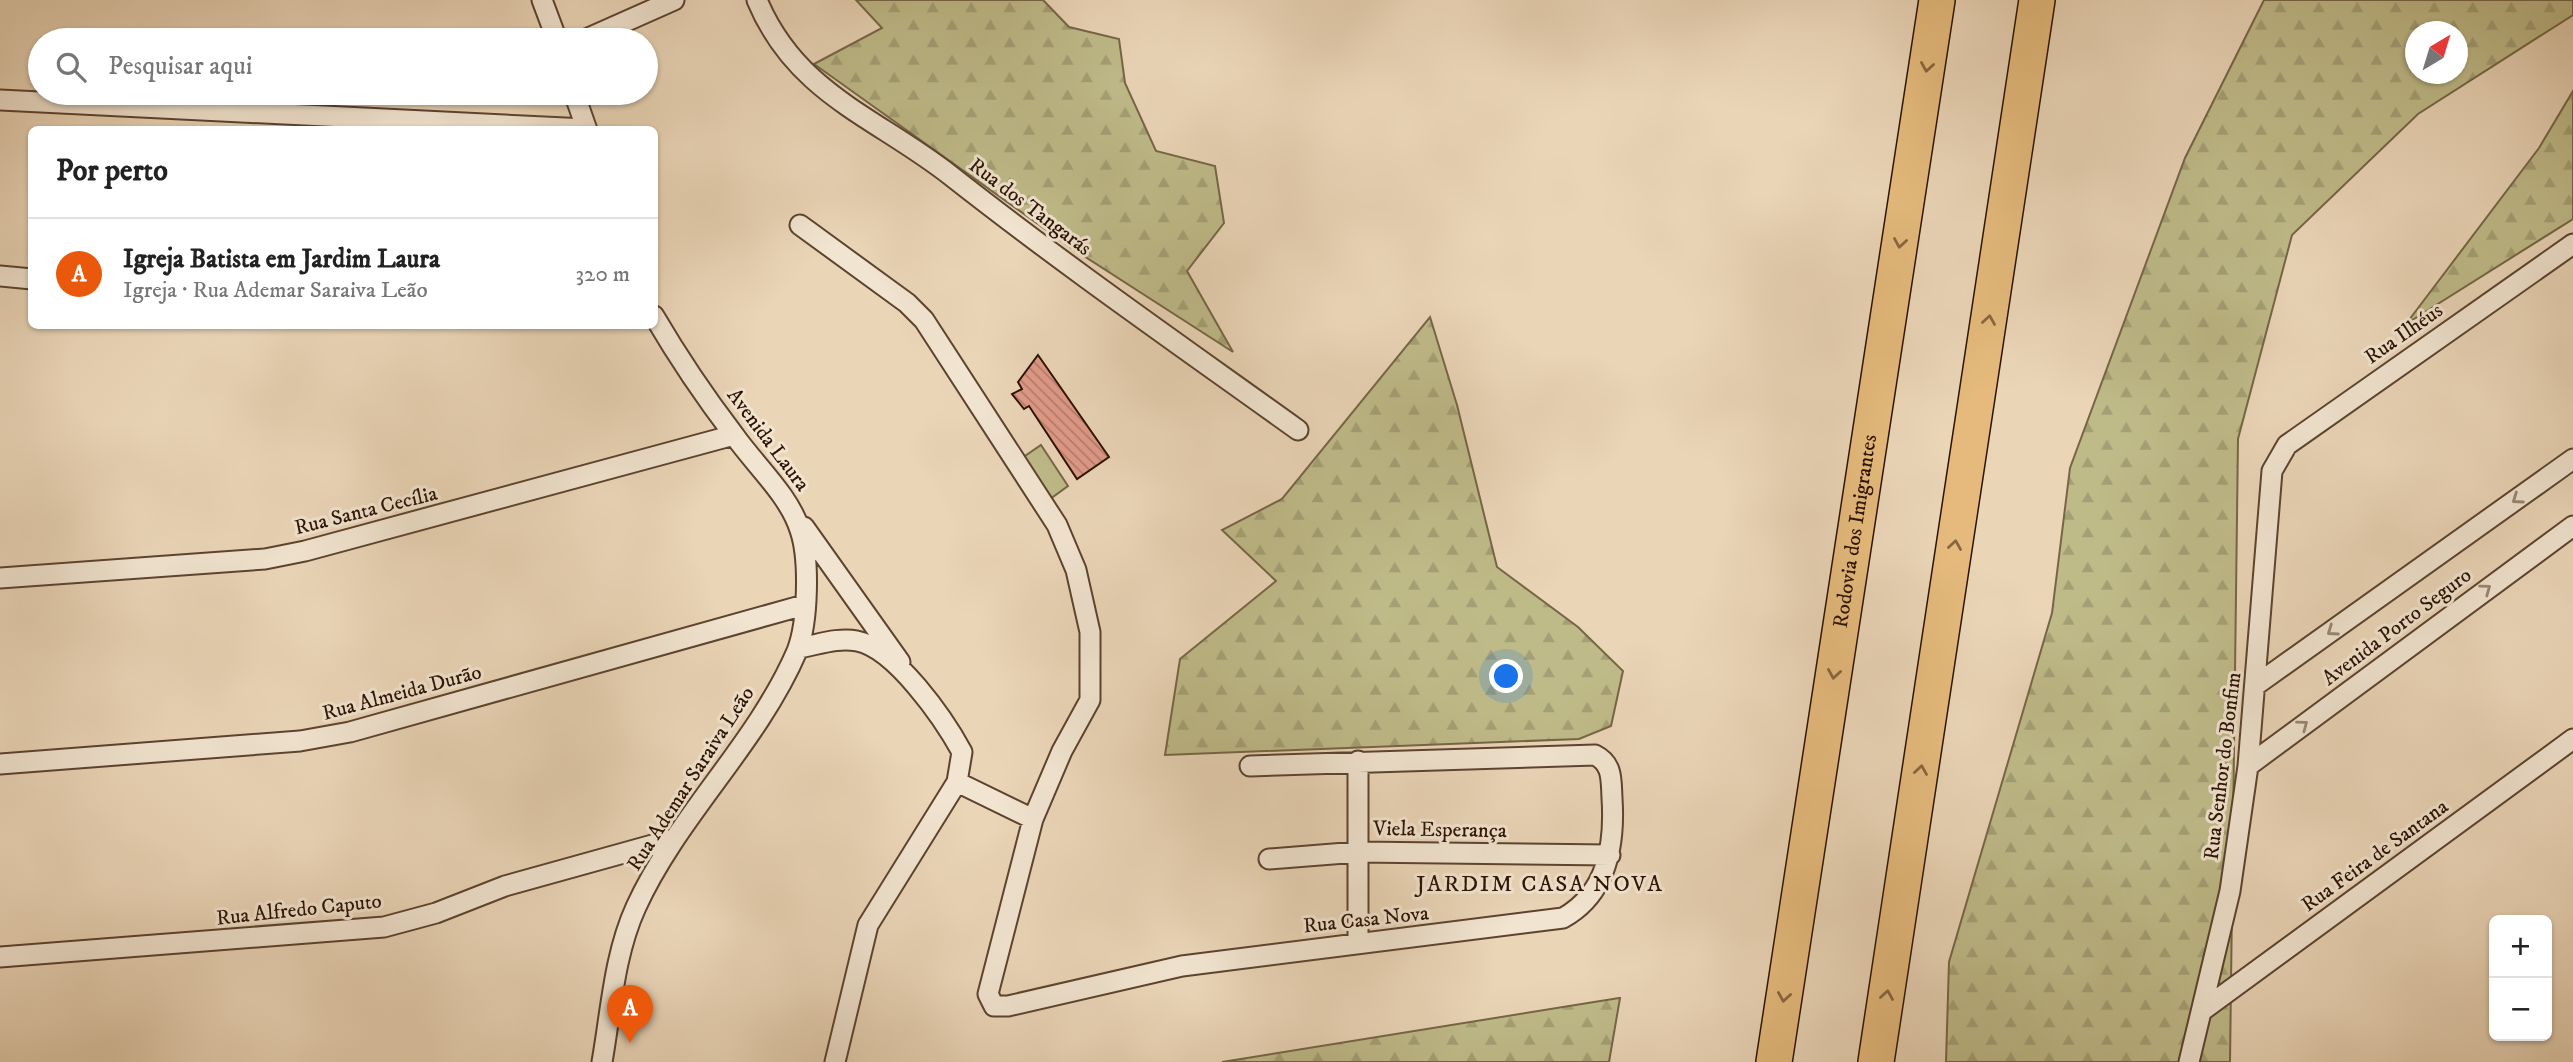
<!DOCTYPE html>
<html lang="pt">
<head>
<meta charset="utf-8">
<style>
	body { margin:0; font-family:"IM FELL DW Pica",serif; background:#f6f6f6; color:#222 }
	.controls { position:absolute; right:21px; bottom:21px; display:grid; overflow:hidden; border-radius:10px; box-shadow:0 2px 5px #0004 }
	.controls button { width:63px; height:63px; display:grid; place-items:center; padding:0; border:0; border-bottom:2px solid #e0e0e0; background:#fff; color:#222; font:35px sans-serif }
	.compass { position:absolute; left:2405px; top:21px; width:63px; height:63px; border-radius:50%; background:#fff; box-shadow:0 2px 5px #0004; rotate:38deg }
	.you { position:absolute; left:1507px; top:677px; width:24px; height:24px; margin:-18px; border:5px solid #fff; border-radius:50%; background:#1a73e8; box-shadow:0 0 0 10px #1a73e833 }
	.badge { display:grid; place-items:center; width:46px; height:46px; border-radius:50%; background:#ea580c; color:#fff; font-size:23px; font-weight:700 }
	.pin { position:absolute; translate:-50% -58px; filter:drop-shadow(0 2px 4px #0008) }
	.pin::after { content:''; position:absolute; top:37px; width:24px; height:21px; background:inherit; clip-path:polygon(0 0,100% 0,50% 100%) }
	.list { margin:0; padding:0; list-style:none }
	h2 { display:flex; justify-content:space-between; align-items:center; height:91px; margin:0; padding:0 28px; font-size:30px }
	h2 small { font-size:23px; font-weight:400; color:#767676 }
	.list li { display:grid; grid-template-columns:46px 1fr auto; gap:21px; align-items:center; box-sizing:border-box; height:112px; padding:0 28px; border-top:2px solid #e0e0e0 }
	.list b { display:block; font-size:26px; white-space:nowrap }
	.list p { margin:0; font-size:23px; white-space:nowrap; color:#767676 }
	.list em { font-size:23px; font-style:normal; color:#767676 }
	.icon { flex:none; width:38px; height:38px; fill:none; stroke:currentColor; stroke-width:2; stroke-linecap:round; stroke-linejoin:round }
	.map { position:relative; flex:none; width:2573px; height:1062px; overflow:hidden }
	.search { position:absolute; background:#fff; box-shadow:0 2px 5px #0004; left:28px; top:28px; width:630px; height:77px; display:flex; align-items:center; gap:18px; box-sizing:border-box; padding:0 24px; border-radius:38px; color:#767676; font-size:26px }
	.panel { position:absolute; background:#fff; box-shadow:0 2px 5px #0004; left:28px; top:126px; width:630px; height:203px; border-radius:10px }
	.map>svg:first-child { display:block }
	.forest { fill:url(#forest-firs); stroke:#766646; stroke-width:2; fill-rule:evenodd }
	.pitch { fill:#bfbb89; stroke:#766646; stroke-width:2 }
	.building { fill:url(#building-back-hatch); stroke:#2c1202; stroke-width:2 }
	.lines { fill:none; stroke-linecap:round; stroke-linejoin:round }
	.minor-casing { stroke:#5c432f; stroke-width:23 }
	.motorway-casing { stroke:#2c1202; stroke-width:38 }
	.minor { stroke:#f1e4d0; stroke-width:19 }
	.motorway { stroke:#e5ba7c; stroke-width:35 }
	.oneway { stroke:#88663f }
	.oneway2 { stroke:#988673 }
	.labels { text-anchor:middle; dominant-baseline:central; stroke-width:6; stroke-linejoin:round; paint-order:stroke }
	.street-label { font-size:21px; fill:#2c1202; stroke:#f1e4d0 }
	.neighbourhood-label { font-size:23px; letter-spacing:2px; fill:#2c1202; stroke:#f1e4d0 }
</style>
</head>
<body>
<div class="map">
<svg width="2573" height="1062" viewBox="0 0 2573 1062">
	<defs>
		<pattern id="forest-firs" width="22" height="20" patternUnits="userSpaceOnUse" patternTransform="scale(1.75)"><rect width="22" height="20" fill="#bfbb89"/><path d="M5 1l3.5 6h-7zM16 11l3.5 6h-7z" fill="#a4a075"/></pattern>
		<pattern id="building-back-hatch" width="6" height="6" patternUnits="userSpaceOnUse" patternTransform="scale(1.75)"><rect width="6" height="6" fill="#e09a88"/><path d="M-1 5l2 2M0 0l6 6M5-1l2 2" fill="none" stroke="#b67c6d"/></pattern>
	</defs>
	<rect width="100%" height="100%" fill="#ead5b7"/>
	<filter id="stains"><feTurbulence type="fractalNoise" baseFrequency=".00286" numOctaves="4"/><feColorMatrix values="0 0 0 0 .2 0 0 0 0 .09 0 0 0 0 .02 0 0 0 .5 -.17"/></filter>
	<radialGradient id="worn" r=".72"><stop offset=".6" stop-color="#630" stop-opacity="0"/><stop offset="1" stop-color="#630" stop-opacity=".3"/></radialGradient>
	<path class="forest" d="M856,0H1043L1069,27L1119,39L1125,83L1156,151L1215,166L1224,223L1187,271L1233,352L1073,249L814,64L882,28Z
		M2264,0H2573V15L2418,114L2292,235L2238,439L2230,1062H1946L1949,962L2052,613L2070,468L2185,158ZM2416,32H2458V74H2416Z
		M2573,91V219L2406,324L2539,148Z
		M1430,317L1457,405L1497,567L1578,627L1623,671L1611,726L1579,739L1165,755L1180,659L1276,581L1222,530L1282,499Z
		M1620,998L1609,1062H1222L1619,998Z"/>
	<path class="pitch" d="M1041,445L1068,486L1050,499L1022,458Z"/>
	<path class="building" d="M1038,355L1109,457L1077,479L1029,406L1024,409L1012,394L1022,389L1018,382Z"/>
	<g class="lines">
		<defs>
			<path id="minor" d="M542,0L557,40
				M757,0C796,94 876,117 950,175C1063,264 1181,346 1298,430
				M584,40L674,0
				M574,93L587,130
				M0,100L586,129
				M800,225L907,303L924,320L1057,525L1076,570L1090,632V700L1062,751L1033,819L988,994L994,1006H1008L1182,966L1563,918C1608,893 1615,844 1612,798C1611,780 1613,764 1595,755L1250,766
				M0,276L32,279
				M804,527L900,662
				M0,578L265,559L305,551L734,435
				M798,648C817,645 838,637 857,641C895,648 944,719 962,752L957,782L868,925L835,1062
				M2256,685L2573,459
				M0,764L300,741L350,732L804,605
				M2248,766L2573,526
				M957,782L1033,819
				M1269,859L1358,852L1610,855
				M1358,943V761
				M0,957L384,927L436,913L505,886L674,839
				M2203,1010L2573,739
				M602,1062C611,1011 614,955 636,907C678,815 757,744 797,651C808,623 810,559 800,530C789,495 755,465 734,435C705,397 678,357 654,316
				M2189,1062L2230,891L2248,766L2272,471L2287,445L2573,244"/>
			<g id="motorway">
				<path id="s1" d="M1774,1062L1937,0"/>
				<path d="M1876,1062L2037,0"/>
			</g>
		</defs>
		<use href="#minor" class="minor-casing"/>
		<use href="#motorway" class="motorway-casing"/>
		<use href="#minor" class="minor"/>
		<use href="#motorway" class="motorway"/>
	</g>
	<defs><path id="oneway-chevron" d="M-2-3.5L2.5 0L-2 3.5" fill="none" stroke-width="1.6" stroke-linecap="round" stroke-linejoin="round" transform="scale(1.75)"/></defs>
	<g class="oneway">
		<use href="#oneway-chevron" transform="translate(1927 67) rotate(99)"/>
		<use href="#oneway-chevron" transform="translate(1900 243) rotate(99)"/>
		<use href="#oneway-chevron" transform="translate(1989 320) rotate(-81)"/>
		<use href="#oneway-chevron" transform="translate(1955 545) rotate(-81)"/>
		<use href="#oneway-chevron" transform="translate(1834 674) rotate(99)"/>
		<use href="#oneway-chevron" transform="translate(1921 770) rotate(-81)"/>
		<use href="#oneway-chevron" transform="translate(1887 995) rotate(-81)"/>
		<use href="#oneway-chevron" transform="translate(1784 997) rotate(99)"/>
	</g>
	<g class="oneway2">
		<use href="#oneway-chevron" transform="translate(2517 499) rotate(145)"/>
		<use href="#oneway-chevron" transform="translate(2486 589) rotate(-36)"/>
		<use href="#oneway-chevron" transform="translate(2332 631) rotate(145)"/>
		<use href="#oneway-chevron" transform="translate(2303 725) rotate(-37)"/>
	</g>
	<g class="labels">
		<g class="street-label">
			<text transform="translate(1030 207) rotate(37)">Rua dos Tangarás</text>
			<text transform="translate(2404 334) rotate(-35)">Rua Ilhéus</text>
			<text transform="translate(768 440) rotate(53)">Avenida Laura</text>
			<text transform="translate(366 511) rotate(-14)">Rua Santa Cecília</text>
			<text stroke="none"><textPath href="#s1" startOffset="537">Rodovia dos Imigrantes</textPath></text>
			<text transform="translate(2397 627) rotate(-37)">Avenida Porto Seguro</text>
			<text transform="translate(402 693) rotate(-15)">Rua Almeida Durão</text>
			<text transform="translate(2223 766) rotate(-83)">Rua Senhor do Bonfim</text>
			<text transform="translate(691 779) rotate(-57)">Rua Ademar Saraiva Leão</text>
			<text transform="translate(1440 830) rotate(1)">Viela Esperança</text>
			<text transform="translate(2375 856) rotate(-36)">Rua Feira de Santana</text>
			<text transform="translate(299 910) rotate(-6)">Rua Alfredo Caputo</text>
			<text transform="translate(1366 920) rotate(-6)">Rua Casa Nova</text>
		</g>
		<g class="neighbourhood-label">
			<text x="1540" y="884">JARDIM CASA NOVA</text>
		</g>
	</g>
	<rect width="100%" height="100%" filter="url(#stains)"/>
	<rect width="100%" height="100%" fill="url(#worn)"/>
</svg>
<div class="controls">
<button>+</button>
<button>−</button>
</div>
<svg class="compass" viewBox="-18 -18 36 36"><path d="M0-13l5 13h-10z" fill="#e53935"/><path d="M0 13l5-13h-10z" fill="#767676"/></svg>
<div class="you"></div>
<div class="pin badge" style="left:630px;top:1043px">A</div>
<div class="search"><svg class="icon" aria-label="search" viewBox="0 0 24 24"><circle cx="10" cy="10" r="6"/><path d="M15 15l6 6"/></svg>Pesquisar aqui</div>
<section class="panel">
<h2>Por perto<small></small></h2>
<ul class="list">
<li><span class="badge">A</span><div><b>Igreja Batista em Jardim Laura</b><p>Igreja · Rua Ademar Saraiva Leão</p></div><em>320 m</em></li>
</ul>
</section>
</div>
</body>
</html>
